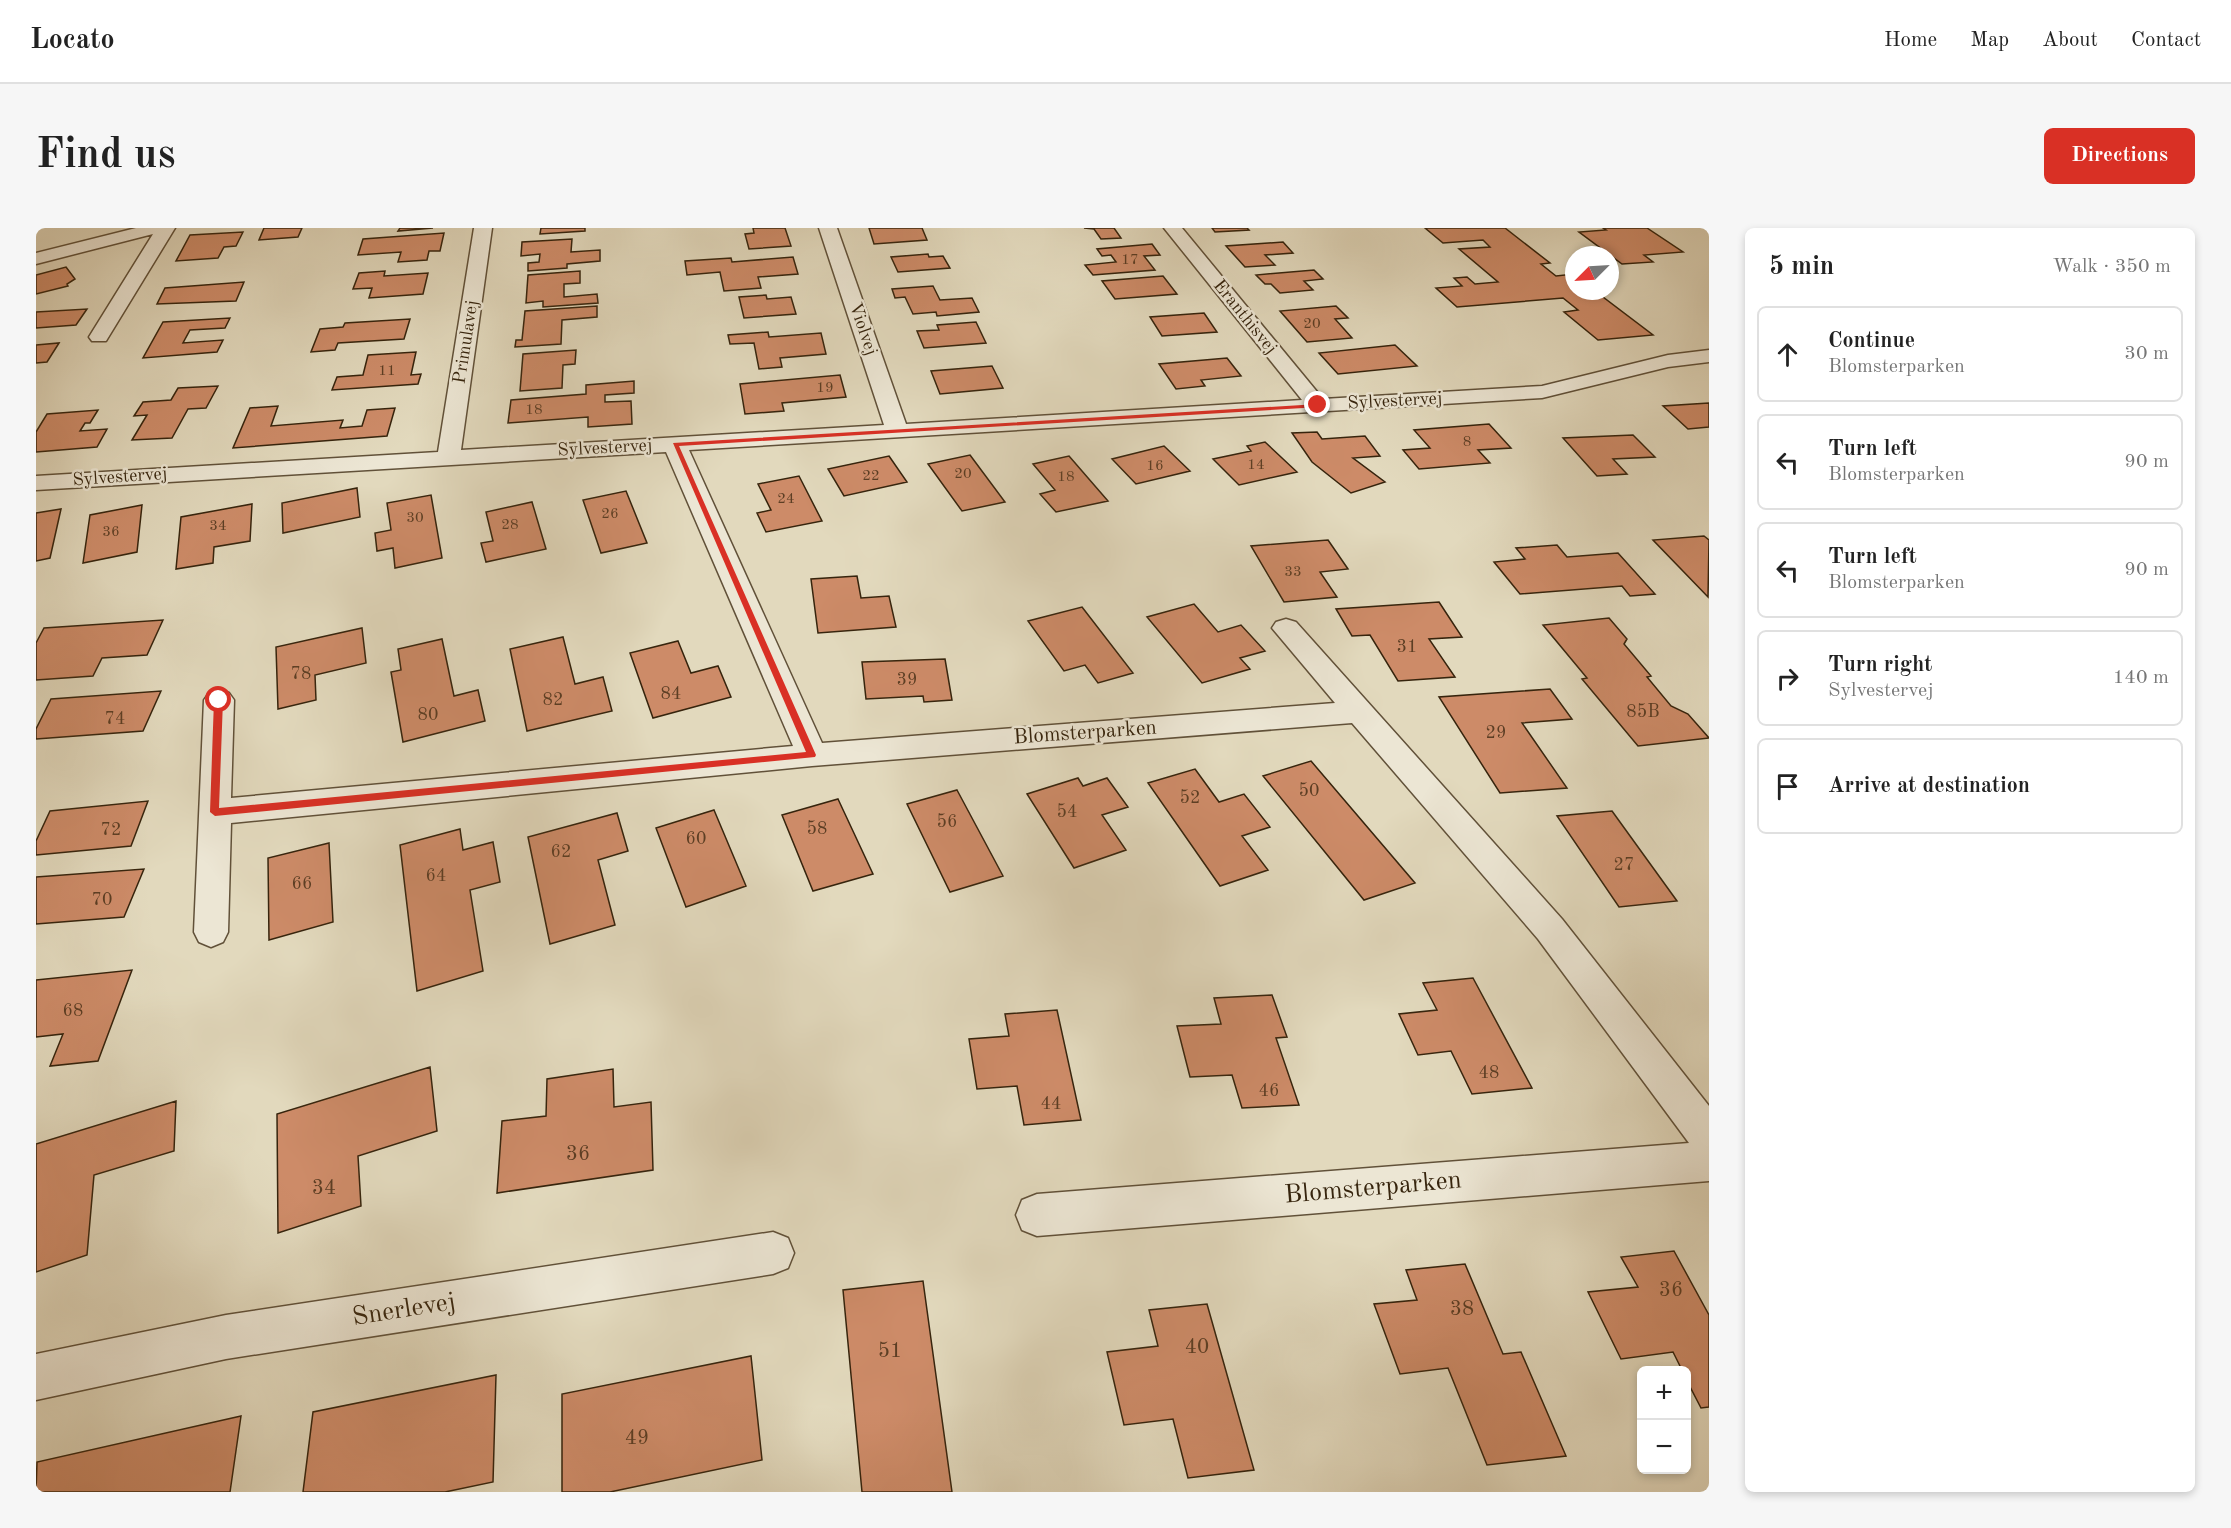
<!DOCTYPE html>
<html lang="en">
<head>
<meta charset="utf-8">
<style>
	body { margin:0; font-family:"Old Standard TT",serif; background:#f6f6f6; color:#222 }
	.controls { position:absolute; right:18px; bottom:18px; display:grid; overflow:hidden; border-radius:9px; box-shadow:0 3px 9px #0003 }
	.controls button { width:54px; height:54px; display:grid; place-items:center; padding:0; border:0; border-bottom:2px solid #e0e0e0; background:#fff; color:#222; font:30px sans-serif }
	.compass { position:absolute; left:1529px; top:18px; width:54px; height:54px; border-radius:50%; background:#fff; box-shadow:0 3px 9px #0003; rotate:246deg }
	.stop { position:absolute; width:18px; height:18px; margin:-14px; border:4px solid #d93025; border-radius:50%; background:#fff }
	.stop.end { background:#d93025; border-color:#fff; box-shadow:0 2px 6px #0008 }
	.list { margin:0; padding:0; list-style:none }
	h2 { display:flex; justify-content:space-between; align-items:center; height:78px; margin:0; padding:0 24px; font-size:26px }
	h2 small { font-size:20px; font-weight:400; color:#767676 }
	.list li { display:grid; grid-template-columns:39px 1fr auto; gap:18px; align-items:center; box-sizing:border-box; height:96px; margin:0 12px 12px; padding:0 12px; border:2px solid #e0e0e0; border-radius:9px }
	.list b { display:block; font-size:22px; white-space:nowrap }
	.list p { margin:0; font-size:20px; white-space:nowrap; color:#767676 }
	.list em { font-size:20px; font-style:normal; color:#767676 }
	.icon { flex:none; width:33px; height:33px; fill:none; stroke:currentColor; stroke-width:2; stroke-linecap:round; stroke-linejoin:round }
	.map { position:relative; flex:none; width:1673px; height:1264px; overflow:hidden; border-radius:9px }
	header { display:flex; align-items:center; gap:36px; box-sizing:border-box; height:84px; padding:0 30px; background:#fff; border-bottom:2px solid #e0e0e0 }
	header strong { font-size:28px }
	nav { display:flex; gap:33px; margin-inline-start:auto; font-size:21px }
	.intro { display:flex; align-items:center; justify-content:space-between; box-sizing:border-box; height:144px; padding:0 36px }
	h1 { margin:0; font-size:42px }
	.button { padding:15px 27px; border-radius:9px; background:#d93025; color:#fff; font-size:21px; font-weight:700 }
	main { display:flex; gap:36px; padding:0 36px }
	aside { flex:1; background:#fff; border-radius:9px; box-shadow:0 3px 9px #0003 }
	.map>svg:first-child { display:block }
	.building { fill:#cd8b68; stroke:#36240d; stroke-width:1.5 }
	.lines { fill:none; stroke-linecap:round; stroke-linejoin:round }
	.minor-casing { stroke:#615139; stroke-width:3 }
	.minor { fill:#ece6d4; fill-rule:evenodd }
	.route { fill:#d93025 }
	.labels { text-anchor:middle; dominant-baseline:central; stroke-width:5; stroke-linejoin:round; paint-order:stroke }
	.far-number-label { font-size:15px; fill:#5c3e24 }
	.far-street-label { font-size:18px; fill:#36240d; stroke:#ece6d4 }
	.number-label { font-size:18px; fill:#5c3e24 }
	.street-label { font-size:21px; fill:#36240d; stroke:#ece6d4 }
	.near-number-label { font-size:21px; fill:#5c3e24 }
	.near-street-label { font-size:26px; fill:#36240d; stroke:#ece6d4 }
</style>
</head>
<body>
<header>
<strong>Locato</strong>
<nav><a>Home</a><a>Map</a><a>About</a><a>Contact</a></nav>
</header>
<div class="intro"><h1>Find us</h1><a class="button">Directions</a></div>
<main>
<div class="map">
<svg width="1673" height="1264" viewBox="0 0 1673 1264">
	<rect width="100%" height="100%" fill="#e2d9bd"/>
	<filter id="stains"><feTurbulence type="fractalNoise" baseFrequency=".00333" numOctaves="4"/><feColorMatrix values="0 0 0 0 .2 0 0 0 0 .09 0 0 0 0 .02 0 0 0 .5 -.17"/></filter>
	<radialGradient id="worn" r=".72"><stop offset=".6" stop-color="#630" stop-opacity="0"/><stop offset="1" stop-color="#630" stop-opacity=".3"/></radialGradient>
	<path class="building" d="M228,0H266L262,9L223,12Z
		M364,0H397L362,3Z
		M505,0H549V3L504,6Z
		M717,0H749L755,18L713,21L709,6L718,5Z
		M833,0H886L891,12L838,16Z
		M1048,0H1078L1085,10L1065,11L1058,1Z
		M1176,0H1211L1213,2L1179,4Z
		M1389,0H1469L1514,35L1505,36L1520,48L1538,46V63H1559L1617,107L1562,112L1528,84L1542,82L1527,70L1421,79L1400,60L1426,58L1418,50L1431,49L1439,56L1462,54L1423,21L1454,19L1447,12L1407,15Z
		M1567,0H1611L1647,24L1608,27L1617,34L1586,36L1543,4L1570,2Z
		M207,4L200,18L188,19L182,30L140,33L154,7Z
		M408,5L404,23H393L391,32L362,34L365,24L322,27L327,11Z
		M536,11L535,24L564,22V33L531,36V40L492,43V35L503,34L504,26L485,28L486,14Z
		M1247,14L1257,25L1229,27L1239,37L1209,39L1190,18Z
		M1116,16L1124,27L1108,28L1119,42L1057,47L1049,37L1080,34L1075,27L1066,28L1061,21Z
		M892,26L893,29L907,28L914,40L862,44L855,29Z
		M757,29L762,46L722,49L725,60L688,63L684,44L651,47L649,33L695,30L696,34Z
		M30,39L39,51L31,56L32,58L0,66V47Z
		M1278,42L1287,51L1268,53L1277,62L1244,65L1235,56H1229L1220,47Z
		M349,43L348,48L392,45L387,66L333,70L336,60L317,61L323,45Z
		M544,43V55L528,56V69L561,66L562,75L507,79V73L490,75L492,47Z
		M1127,48L1141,66L1079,71L1066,53Z
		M208,54L200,73L121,76L129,60Z
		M897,58L904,72L936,70L943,84L901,88L900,84L877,86L869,69L859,70L856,61Z
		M730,67L731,71L755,69L760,86L708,90L703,69Z
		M561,78V89L526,92L525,116L479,119L480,112H486L489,83Z
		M1300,78L1312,90L1299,91L1316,110L1271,114L1244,83Z
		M51,81L40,97L0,100V84Z
		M1168,85L1181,104L1126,108L1114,89Z
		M194,90L189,100L154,102L147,115L187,112L181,124L107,130L127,94Z
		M374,91L368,111L302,115L299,122L275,124L284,101L307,99L309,95Z
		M940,94L950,115L888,120L881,103L903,102L901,97Z
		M732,104L733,109L785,105L790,126L744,130L746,139L723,141L718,115L694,116L692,107Z
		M23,115L11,134L0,135V117Z
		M1359,117L1381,138L1302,146L1283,125Z
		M540,122L539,136L527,137L526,160L484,163L487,126Z
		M380,124L375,147L385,146L382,156L296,162L301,149L327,147L332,127Z
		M1191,130L1205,148L1165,152L1169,158L1140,161L1123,136Z
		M956,138L967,160L904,166L895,143Z
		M804,147L810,169L746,175L748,183L709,186L704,156Z
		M598,153V165L569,167V174L595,173L596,196L552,199V189L472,195L475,172L550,166V157Z
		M182,158L170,180L152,181L136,210L96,212L111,187L98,188L107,174L135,172L142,160Z
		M1673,175V199L1652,201L1627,178Z
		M242,178L235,198L307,192L304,200L326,198L331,182L359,180L351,208L197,220L214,180Z
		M62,182L54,195H49L44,203L71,201L61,219L0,224V204L11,186Z
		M1453,196L1475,220L1442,222L1454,235L1383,241L1367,222L1394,220L1378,202Z
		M1281,204L1286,211L1329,208L1344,228L1317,230L1349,254L1315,265L1276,234L1256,205Z
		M1597,207L1619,229L1577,231L1591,246L1561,248L1527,210Z
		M1229,214L1261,244L1203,257L1177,231L1215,223L1211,218Z
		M1128,218L1154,243L1100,256L1076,231Z
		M934,227L969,274L926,283L892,236Z
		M853,228L871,254L808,268L792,241Z
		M1033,228L1072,273L1020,284L1004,266L1019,262L997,236Z
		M763,248L786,293L730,304L721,285L735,282L722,256Z
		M321,260L324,289L247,305L246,275Z
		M590,263L611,315L565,325L547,272Z
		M395,267L406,330L359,340L357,320L341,323L339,305L355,302L351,275Z
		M496,274L510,321L450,334L445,315L457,313L450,284Z
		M216,276L214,313L178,319L177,335L140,341L145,289Z
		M106,277L101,324L47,335L54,287Z
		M25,281L14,330L0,333V285Z
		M1668,308L1673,312L1672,369L1617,312Z
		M1292,312L1312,341L1284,344L1301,369L1248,374L1215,318Z
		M1521,317L1531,329L1582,325L1619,366L1594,368L1586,358L1484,366L1458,334L1489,331L1480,320Z
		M821,348L825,370L853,368L860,399L782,405L775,351Z
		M1403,374L1426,409L1393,411L1419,449L1362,453L1334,407L1316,408L1300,381Z
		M1158,376L1182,404L1205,397L1229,423L1204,430L1214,441L1166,455L1111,389Z
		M1046,379L1097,445L1062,455L1049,437L1028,443L992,393Z
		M1573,390L1591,411L1588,416L1615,448L1611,449L1635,478L1652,486L1673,510L1602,518L1546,451L1551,450L1507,397Z
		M127,392L111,427L66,430L57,448L0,452V415L8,400Z
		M326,400L330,435L279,447L280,472L242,481L240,419Z
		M527,409L539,456L567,449L576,483L491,503L474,421Z
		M406,411L418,468L442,462L449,493L367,514L355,444L365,442L362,421Z
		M642,413L655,445L682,438L695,469L617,490L594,425Z
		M909,431L916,472L888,474L887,468L830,471L826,434Z
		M1514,461L1536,491L1486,495L1531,560L1464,565L1403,469Z
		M125,463L107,503L0,511V501L15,471Z
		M1275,533L1379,655L1328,672L1227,548Z
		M1159,541L1183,574L1208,566L1234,599L1206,608L1232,642L1184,658L1112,555Z
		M1042,550L1047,558L1071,550L1092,579L1066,587L1090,622L1038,640L991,566Z
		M921,562L967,648L914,664L871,576Z
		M802,571L837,646L777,663L746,587Z
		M112,573L95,618L0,627V613L14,583Z
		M678,582L710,658L650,679L620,600Z
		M1576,583L1641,673L1583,679L1521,588Z
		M581,585L592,623L562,632L579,697L514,716L492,609Z
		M424,601L427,622L457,614L464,654L434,662L447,743L381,763L364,617Z
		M293,615L297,694L233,712L232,630Z
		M108,641L88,689L0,696V649Z
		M96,742L62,833L14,838L27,806L0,809V752Z
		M1437,750L1496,860L1436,866L1415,823L1382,827L1363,786L1401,782L1387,755Z
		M1236,767L1251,809L1240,810L1263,877L1206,880L1196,847L1154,849L1141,798L1185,796L1178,770Z
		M1021,782L1045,892L988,897L981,858L941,861L933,811L973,808L969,786Z
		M394,839L401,903L322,928L325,978L242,1005L241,886Z
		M577,841L578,879L615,874L617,942L461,965L466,893L510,888L511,851Z
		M140,873L138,923L58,947L51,1027L0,1044V916Z
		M1638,1023L1673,1087V1179L1665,1180L1650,1151V1142H1646L1637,1124L1585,1131L1552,1064L1602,1059L1585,1029Z
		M1429,1036L1467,1126L1485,1124L1530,1228L1451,1237L1412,1140L1364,1146L1338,1076L1381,1072L1370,1042Z
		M887,1053L916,1264H826L807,1062Z
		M1171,1076L1218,1242L1152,1250L1137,1191L1088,1197L1071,1124L1122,1118L1113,1082Z
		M715,1128L726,1232L574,1264H526V1166Z
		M460,1147L457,1254L409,1264H267L277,1184Z
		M205,1188L194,1264H0L1,1234Z"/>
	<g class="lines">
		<defs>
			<path id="minor" d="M100,0H139L70,113H56L53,109L117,6L0,36V25Z
				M438,0H456L425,222L848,197L783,0H801L870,196L1266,172L1128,0H1146L1287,171L1506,158L1632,127L1673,122V134L1632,139L1506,170L653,222L786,515L1299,475L1236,400L1240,394L1250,391L1260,394L1526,691L1673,878V953L1001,1008L986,1002L980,987L986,972L1001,966L1653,915L1502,711L1316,495L776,538L195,595L192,704L187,714L175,719L163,714L158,704L168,472L173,465L183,462L193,465L198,472L195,570L757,518L630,224L0,262V248L402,224Z
				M737,1004L752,1010L758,1025L752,1040L737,1046L190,1131L0,1172V1126L190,1087Z"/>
		</defs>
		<use href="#minor" class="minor-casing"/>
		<use href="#minor" class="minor"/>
	</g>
	<path class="route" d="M1282,176L1284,179L643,218L780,527L779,529L179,588L174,584L178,472L183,469L187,472L183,580L770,524L637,215Z"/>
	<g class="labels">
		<g class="far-number-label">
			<text x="1094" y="32">17</text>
			<text x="1276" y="96">20</text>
			<text x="351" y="143">11</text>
			<text x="789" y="160">19</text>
			<text x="498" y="182">18</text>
			<text x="1431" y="214">8</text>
			<text x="1220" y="237">14</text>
			<text x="1119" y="238">16</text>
			<text x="927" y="246">20</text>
			<text x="835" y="248">22</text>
			<text x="1030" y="249">18</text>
			<text x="750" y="271">24</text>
			<text x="574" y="286">26</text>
			<text x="379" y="290">30</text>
			<text x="474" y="297">28</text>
			<text x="182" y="298">34</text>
			<text x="75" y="304">36</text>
			<text x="1257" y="344">33</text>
		</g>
		<g class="far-street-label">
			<text transform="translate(1209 89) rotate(51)">Eranthisvej</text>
			<text transform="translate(827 101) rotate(71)">Violvej</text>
			<text transform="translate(430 114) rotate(-81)">Primulavej</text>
			<text transform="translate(1359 173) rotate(-3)">Sylvestervej</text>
			<text transform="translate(569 220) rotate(-3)">Sylvestervej</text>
			<text transform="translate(84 249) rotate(-4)">Sylvestervej</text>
		</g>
		<g class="number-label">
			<text x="1371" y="419">31</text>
			<text x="265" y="446">78</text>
			<text x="871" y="452">39</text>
			<text x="635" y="466">84</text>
			<text x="517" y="472">82</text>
			<text x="1607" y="484">85B</text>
			<text x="392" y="487">80</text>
			<text x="79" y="491">74</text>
			<text x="1460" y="505">29</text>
			<text x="1273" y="563">50</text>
			<text x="1154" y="570">52</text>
			<text x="1031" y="584">54</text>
			<text x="911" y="594">56</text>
			<text x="781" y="601">58</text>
			<text x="75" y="602">72</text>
			<text x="660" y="611">60</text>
			<text x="525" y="624">62</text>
			<text x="1588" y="637">27</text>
			<text x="400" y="648">64</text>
			<text x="266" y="656">66</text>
			<text x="66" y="672">70</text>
			<text x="37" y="783">68</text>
			<text x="1453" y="845">48</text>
			<text x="1233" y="863">46</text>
			<text x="1015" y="876">44</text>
		</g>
		<g class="street-label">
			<text transform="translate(1049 505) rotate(-4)">Blomsterparken</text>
		</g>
		<g class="near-number-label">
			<text x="542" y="926">36</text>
			<text x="288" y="960">34</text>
			<text x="1635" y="1062">36</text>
			<text x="1426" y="1081">38</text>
			<text x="1161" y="1119">40</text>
			<text x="854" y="1123">51</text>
			<text x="601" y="1210">49</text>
		</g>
		<g class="near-street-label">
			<text transform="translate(1337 960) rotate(-5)">Blomsterparken</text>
			<text transform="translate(368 1082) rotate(-9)">Snerlevej</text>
		</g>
	</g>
	<rect width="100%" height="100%" filter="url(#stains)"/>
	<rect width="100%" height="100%" fill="url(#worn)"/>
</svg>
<div class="controls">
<button>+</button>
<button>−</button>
</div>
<svg class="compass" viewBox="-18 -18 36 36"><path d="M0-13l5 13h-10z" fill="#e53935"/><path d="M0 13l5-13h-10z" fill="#767676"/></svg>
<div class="stop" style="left:183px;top:472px"></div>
<div class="stop end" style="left:1282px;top:177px"></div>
</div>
<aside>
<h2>5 min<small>Walk · 350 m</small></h2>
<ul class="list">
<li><svg class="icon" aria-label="ahead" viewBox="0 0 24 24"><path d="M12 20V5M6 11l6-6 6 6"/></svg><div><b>Continue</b><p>Blomsterparken</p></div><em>30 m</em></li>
<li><svg class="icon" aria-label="left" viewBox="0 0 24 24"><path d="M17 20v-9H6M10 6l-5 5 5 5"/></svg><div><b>Turn left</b><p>Blomsterparken</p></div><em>90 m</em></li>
<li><svg class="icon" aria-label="left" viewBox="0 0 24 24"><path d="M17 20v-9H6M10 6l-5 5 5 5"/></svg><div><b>Turn left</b><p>Blomsterparken</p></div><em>90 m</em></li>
<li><svg class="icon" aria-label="right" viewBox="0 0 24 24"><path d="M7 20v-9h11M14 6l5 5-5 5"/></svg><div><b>Turn right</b><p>Sylvestervej</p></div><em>140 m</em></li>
<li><svg class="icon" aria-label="arrive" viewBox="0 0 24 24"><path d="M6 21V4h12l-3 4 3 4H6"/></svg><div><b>Arrive at destination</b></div></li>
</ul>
</aside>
</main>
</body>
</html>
